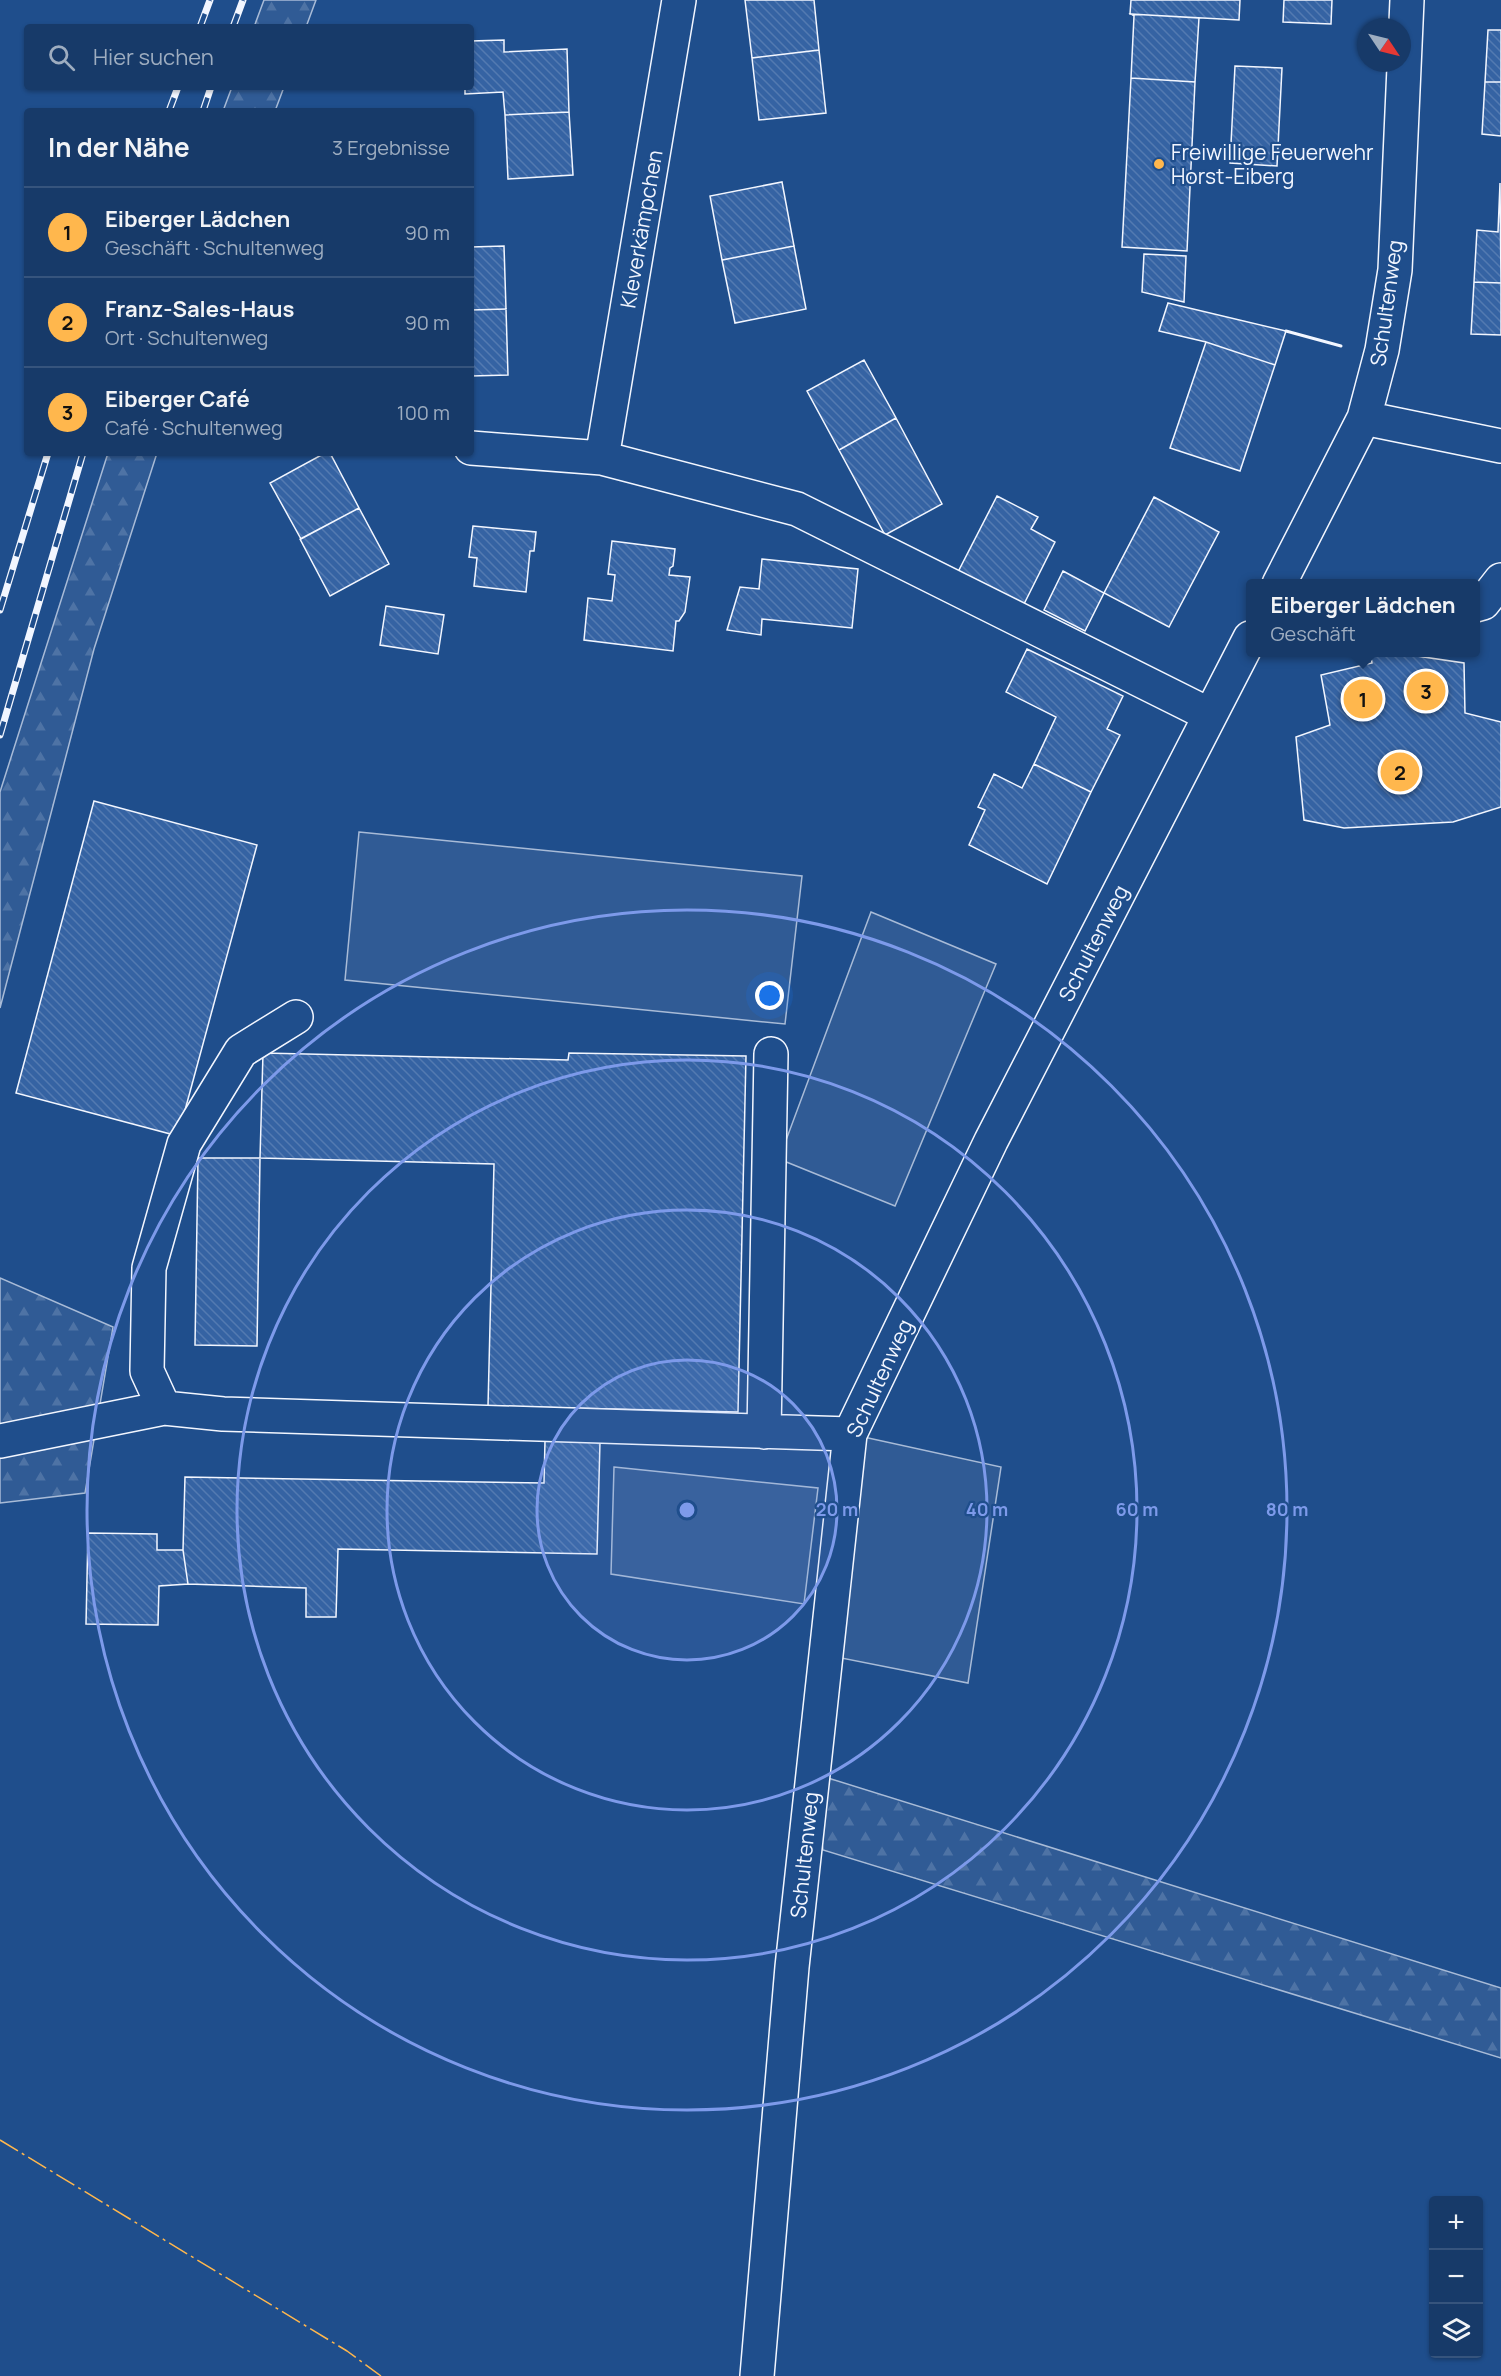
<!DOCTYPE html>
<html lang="de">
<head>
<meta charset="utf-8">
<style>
	body { margin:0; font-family:Manrope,sans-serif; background:#244571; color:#f1f3f6 }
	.controls { position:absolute; right:18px; bottom:18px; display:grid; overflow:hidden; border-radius:6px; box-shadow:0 2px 4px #0004 }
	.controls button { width:54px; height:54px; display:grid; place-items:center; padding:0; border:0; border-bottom:2px solid #36547d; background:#173a69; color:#f1f3f6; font:30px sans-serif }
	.compass { position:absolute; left:1357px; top:18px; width:54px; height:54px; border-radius:50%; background:#173a69; box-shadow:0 2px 4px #0004; rotate:125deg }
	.you { position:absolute; left:770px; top:996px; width:21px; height:21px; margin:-15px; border:4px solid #fff; border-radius:50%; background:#1a73e8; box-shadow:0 0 0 9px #1a73e833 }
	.badge { display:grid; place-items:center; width:39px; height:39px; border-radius:50%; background:#ffb74d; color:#111; font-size:20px; font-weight:700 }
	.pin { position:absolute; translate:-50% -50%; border:3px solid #fff; box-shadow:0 2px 6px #0006 }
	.popup { position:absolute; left:1246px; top:579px; width:234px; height:78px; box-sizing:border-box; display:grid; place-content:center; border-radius:6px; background:#173a69; filter:drop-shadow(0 2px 4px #0005); font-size:20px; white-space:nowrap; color:#9eadc0 }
	.popup b { font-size:22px; color:#f1f3f6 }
	.popup::after { content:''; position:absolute; left:50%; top:100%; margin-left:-12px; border:12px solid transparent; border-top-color:#173a69 }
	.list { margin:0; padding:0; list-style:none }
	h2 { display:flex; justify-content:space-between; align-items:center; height:78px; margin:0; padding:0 24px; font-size:26px }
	h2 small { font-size:20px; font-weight:400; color:#9eadc0 }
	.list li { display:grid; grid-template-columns:39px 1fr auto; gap:18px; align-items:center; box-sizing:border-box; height:90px; padding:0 24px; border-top:2px solid #36547d }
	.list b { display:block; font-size:22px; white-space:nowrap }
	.list p { margin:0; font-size:20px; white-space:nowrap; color:#9eadc0 }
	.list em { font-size:20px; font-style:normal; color:#9eadc0 }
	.icon { flex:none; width:33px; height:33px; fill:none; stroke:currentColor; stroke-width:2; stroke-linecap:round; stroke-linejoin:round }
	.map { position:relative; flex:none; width:1501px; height:2376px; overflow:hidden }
	.search { position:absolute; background:#173a69; box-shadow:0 2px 4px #0004; left:24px; top:24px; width:450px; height:66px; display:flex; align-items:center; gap:15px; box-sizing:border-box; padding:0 21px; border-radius:6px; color:#9eadc0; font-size:22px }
	.panel { position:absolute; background:#173a69; box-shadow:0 2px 4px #0004; left:24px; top:108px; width:450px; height:348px; border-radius:6px }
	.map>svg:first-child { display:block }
	.forest { fill:url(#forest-firs); stroke:#a8bbd7; stroke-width:1.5 }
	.built { fill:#305b95; stroke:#a8bbd7; stroke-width:1.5 }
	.building { fill:url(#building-back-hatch); stroke:#f2f6ff; stroke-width:1.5 }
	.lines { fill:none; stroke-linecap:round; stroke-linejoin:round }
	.minor-casing { stroke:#f2f6ff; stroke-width:36 }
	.minor { stroke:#1f4e8c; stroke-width:33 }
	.rail-casing { stroke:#f2f6ff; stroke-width:7 }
	.rail { stroke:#1f4e8c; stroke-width:4.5; stroke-dasharray:14; stroke-linecap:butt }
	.wall { stroke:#f2f6ff; stroke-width:3 }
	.power { stroke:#ffb74d; stroke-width:1.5; stroke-dasharray:21 4.5 3 4.5; stroke-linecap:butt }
	.ring { fill:none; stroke:#7d9aea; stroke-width:3 }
	.poi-dot { fill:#ffb74d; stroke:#1f4e8c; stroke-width:2 }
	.labels { text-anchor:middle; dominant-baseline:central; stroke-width:4.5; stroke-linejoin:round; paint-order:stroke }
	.poi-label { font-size:21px; fill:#f2f6ff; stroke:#1f4e8c; text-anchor:start }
	.street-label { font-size:21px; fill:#f2f6ff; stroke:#1f4e8c }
	.centre { fill:#7d9aea; stroke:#1f4e8c; stroke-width:3 }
	.ring-label { font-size:18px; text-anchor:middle; font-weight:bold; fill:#7d9aea; stroke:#1f4e8c; stroke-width:4.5; stroke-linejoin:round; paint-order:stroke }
</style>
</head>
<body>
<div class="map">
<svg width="1501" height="2376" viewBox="0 0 1501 2376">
	<defs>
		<pattern id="forest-firs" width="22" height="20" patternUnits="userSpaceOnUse" patternTransform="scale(1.5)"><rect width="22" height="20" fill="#305b95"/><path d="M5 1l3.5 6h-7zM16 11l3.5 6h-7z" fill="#4e73a5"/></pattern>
		<pattern id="building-back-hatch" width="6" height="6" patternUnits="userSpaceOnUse" patternTransform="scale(1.5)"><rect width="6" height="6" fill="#3563a3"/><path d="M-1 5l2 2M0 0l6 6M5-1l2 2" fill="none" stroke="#537ab1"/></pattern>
	</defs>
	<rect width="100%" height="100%" fill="#1f4e8c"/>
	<path class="forest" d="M264,0H316L306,27H254Z
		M232,87H284L275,111H223Z
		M108,453H157L94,649L0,1008V792Z
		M0,1278L113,1327L85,1493L0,1503Z
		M812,1773L1501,1988V2058L823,1850Z"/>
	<path class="built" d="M359,832L802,876L785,1024L345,980Z
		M871,912L996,964L895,1206L779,1159Z
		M850,1434L1001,1467L968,1683L826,1655Z
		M614,1467L818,1488L804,1604L611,1574Z"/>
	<path class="building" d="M745,0H814L819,50L752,58Z
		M1131,0H1240L1239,20L1130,14Z
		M1284,0H1332L1331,24L1283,22Z
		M1131,14L1199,18L1195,82L1131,78L1134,16Z
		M1488,30H1501V82H1485Z
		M504,40V52L567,49L569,112L505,115L503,92L465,94V87H471V41Z
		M819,50L826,113L759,120L752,58Z
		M1235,66L1282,68L1277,166L1230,163Z
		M1131,78L1195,82L1187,251L1122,247Z
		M1485,82H1501V136L1482,134Z
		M569,112L573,175L508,179L505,115Z
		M782,182L794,246L722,260L710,196Z
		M1500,183L1501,283L1474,282L1477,230L1498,232Z
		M504,246L506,309L471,310V247Z
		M794,246L806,309L735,323L722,260Z
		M1144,254L1186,256L1184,302L1142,292Z
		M1474,282L1501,283V335L1471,334Z
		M1168,303L1286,331L1275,365L1206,342L1159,331Z
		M506,309L508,375L471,376V310Z
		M1206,342L1275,365L1240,471L1170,448Z
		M864,360L896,418L839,450L807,391Z
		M896,418L942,504L885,535L839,450Z
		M325,453H330L359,508L301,539L270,483Z
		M997,496L1038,517L1031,529L1055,542L1023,606L958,572Z
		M1154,497L1219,532L1169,627L1104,593Z
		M359,508L389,564L330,596L300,539Z
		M473,526L536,532L534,551H530L526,592L474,586L477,558L469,557Z
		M612,541L675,549L673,566L670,568L669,575L690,577L685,612L679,621H676L673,651L584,640L588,598L612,601L615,575L608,574Z
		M762,559L858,569L852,628L762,619L761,635L727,630L740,587L759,589Z
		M1063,571L1104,593L1085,631L1044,610Z
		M386,606L444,615L438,654L380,645Z
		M1027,649L1123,696L1107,729L1120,735L1091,792L1034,764L1056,717L1006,692Z
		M1370,652H1416L1417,656L1464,663L1465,713L1501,722V807L1453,822L1344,828L1304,820L1296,737L1330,725L1321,675L1372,663Z
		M1034,764L1091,792L1047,884L969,845L985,810L978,807L994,774L1022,788Z
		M94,801L257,845L178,1136L16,1093Z
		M263,1053L568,1060L569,1053L746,1056L738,1412L488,1406L494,1164L260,1158Z
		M198,1158H260L257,1346L195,1345Z
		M545,1441L600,1442L597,1554L338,1549L336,1617H306V1588L188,1584L183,1550L185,1477L544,1483Z
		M88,1533L157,1534V1550H183L188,1584L159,1586L158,1625L86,1624Z"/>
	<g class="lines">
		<defs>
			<path id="minor" d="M1364,418L1501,446
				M471,448L602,458L797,509L1210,715
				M602,458L679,0
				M1279,584L1364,418L1382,350L1395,270L1407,0
				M1476,605L1483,603L1501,580
				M296,1017L241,1051L184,1144L149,1268L147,1371L164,1408L223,1414L850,1434
				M764,1432L771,1054
				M0,1441L164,1408
				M757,2376L792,1967L850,1434L991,1141L1250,638"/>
		</defs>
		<use href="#minor" class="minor-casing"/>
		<use href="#minor" class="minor"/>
		<defs>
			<path id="rail" d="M200,27L210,0
				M233,27L243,0
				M169,111L178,87
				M203,111L211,87
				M0,610L48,453
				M0,735L83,453"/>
		</defs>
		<use href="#rail" class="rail-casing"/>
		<use href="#rail" class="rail"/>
		<path class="wall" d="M1286,331L1341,346"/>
		<path class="power" d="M0,2140L347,2351L381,2376"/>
	</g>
	<circle cx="687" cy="1510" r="150" fill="#7d9aea" fill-opacity=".12"/>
	<g class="ring">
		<circle cx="687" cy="1510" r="150"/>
		<circle cx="687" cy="1510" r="300"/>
		<circle cx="687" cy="1510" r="450"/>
		<circle cx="687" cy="1510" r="600"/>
	</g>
	<circle class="poi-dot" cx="1159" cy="164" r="6"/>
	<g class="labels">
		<g class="poi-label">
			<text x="1171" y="152">Freiwillige Feuerwehr<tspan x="1171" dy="24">Horst-Eiberg</tspan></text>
		</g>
		<g class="street-label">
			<text transform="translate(641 229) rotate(-80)">Kleverkämpchen</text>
			<text transform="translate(1386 303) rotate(-82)">Schultenweg</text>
			<text transform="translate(1093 943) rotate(-63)">Schultenweg</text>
			<text transform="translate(879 1378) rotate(-65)">Schultenweg</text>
			<text transform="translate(804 1855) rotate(-84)">Schultenweg</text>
		</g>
	</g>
	<circle cx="687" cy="1510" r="9" class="centre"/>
	<g class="ring-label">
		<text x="837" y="1516">20 m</text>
		<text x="987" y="1516">40 m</text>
		<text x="1137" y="1516">60 m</text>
		<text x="1287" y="1516">80 m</text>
	</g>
</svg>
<div class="controls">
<button>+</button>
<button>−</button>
<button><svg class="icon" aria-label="layers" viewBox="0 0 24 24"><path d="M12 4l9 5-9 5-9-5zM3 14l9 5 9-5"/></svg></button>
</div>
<svg class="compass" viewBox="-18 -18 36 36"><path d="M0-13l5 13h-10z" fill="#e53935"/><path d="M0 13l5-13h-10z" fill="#9eadc0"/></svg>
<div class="you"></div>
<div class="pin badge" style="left:1363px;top:699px">1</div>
<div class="popup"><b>Eiberger Lädchen</b>Geschäft</div>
<div class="pin badge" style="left:1400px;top:772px">2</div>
<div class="pin badge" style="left:1426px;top:691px">3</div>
<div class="search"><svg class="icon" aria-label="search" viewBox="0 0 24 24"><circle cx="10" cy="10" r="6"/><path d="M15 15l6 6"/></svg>Hier suchen</div>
<section class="panel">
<h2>In der Nähe<small>3 Ergebnisse</small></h2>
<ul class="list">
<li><span class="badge">1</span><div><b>Eiberger Lädchen</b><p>Geschäft · Schultenweg</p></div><em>90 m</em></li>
<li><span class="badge">2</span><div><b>Franz-Sales-Haus</b><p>Ort · Schultenweg</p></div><em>90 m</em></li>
<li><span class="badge">3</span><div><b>Eiberger Café</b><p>Café · Schultenweg</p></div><em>100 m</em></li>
</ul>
</section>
</div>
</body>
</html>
